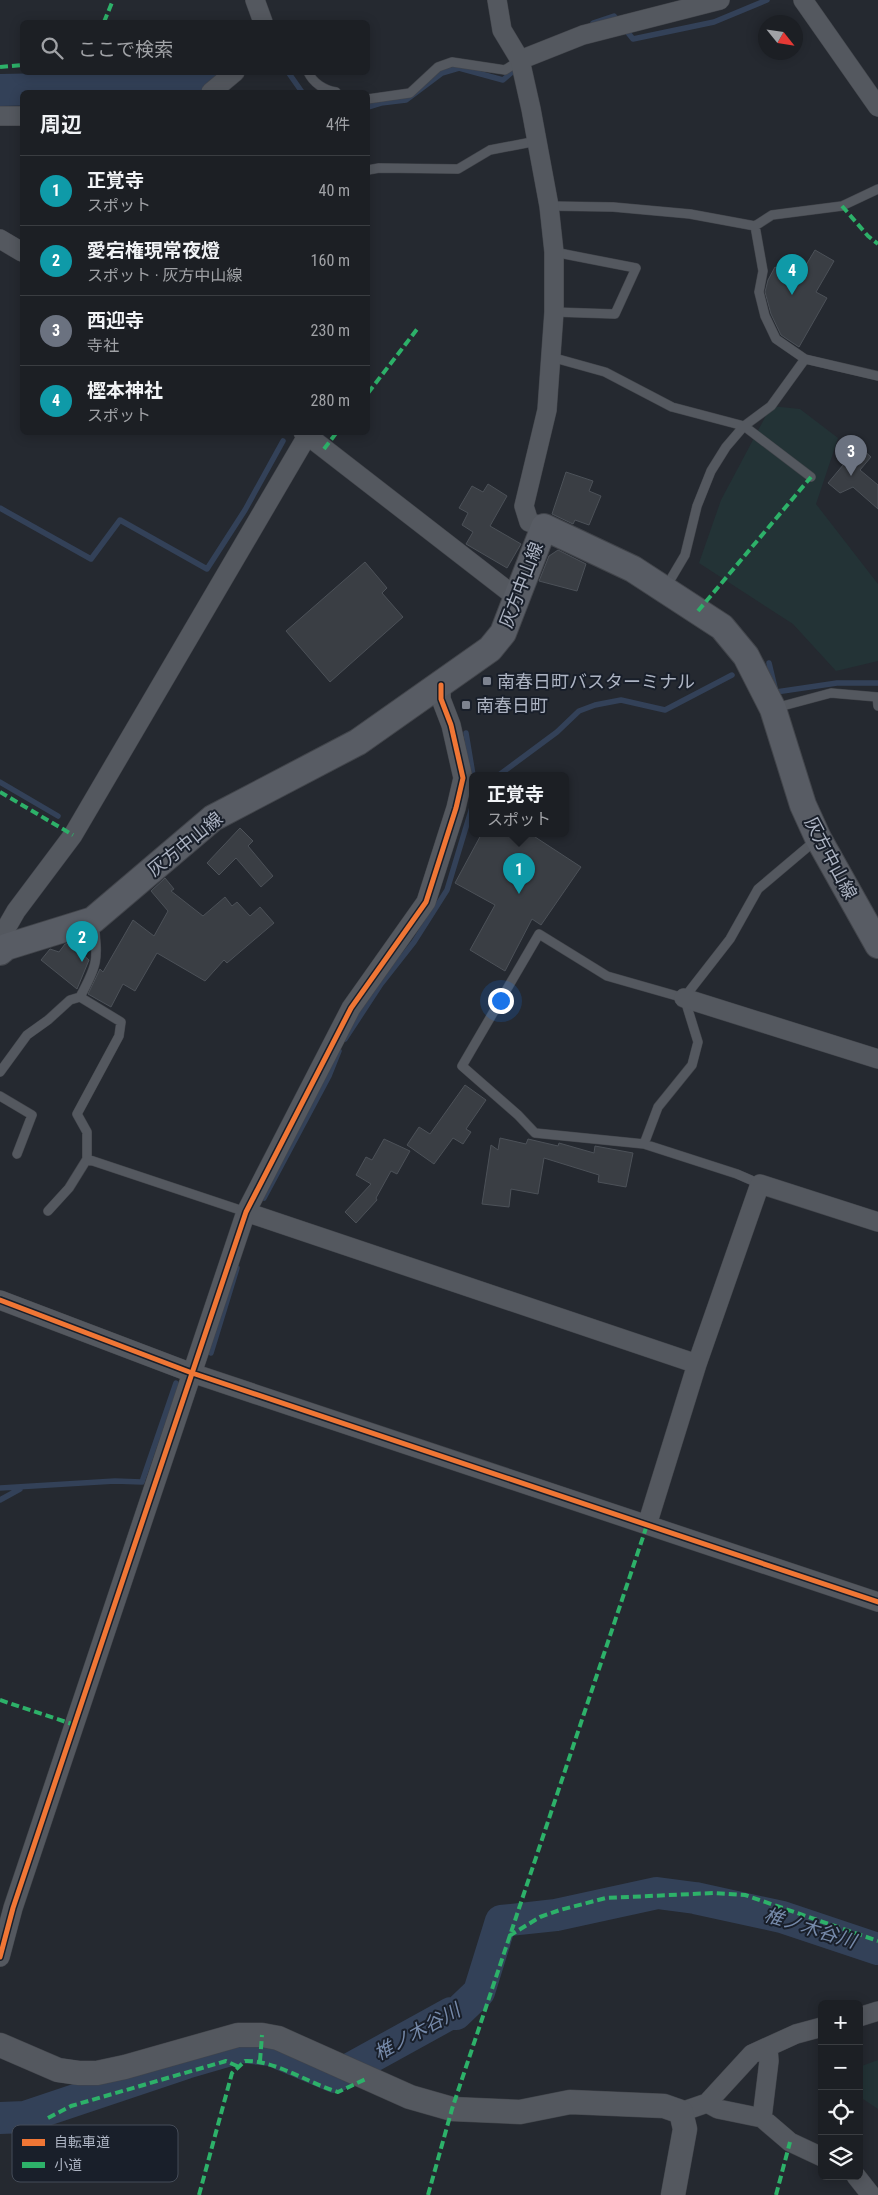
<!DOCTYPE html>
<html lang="ja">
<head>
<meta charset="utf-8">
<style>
	body { margin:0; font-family:"Roboto Condensed","Noto Sans JP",sans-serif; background:#292c31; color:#f1f3f6 }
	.controls { position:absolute; right:15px; bottom:15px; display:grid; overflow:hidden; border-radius:8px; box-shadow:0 2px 12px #0003 }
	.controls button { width:45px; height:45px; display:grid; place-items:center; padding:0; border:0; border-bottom:1px solid #3a3d41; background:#1c1f24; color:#f1f3f6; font:25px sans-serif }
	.compass { position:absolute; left:758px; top:15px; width:45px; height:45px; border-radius:50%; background:#1c1f24; box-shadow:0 2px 12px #0003; rotate:120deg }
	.you { position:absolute; left:500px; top:1000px; width:18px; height:18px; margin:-12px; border:4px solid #fff; border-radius:50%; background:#1a73e8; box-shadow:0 0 0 8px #1a73e833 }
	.badge { display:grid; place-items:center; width:32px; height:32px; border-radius:50%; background:#7d8390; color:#fff; font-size:16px; font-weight:700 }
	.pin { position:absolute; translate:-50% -41px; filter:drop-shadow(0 1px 2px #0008) }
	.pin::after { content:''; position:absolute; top:26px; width:18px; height:15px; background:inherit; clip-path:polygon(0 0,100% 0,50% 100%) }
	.popup { position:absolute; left:469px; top:772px; width:100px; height:65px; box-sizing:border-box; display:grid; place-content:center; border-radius:8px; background:#1c1f24; filter:drop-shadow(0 1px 4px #0005); font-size:16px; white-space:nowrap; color:#a0a2a6 }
	.popup b { font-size:19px; color:#f1f3f6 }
	.popup::after { content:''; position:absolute; left:50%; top:100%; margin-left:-10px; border:10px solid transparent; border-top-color:#1c1f24 }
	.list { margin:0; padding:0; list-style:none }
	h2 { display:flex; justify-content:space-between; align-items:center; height:65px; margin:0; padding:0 20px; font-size:21px }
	h2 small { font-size:16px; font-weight:400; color:#a0a2a6 }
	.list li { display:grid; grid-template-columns:32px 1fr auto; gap:15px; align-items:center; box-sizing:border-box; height:70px; padding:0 20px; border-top:1px solid #3a3d41 }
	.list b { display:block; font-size:19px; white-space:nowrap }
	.list p { margin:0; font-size:16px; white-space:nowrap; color:#a0a2a6 }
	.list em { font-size:16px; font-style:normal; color:#a0a2a6 }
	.icon { flex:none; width:28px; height:28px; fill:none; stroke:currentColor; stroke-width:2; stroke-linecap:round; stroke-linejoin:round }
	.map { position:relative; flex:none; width:878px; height:2195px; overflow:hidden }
	.search { position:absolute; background:#1c1f24; box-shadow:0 2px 12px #0003; left:20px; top:20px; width:350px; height:55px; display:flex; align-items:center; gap:12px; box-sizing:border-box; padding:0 18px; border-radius:8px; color:#a0a2a6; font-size:19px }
	.panel { position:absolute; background:#1c1f24; box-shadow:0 2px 12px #0003; left:20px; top:90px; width:350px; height:345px; border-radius:8px }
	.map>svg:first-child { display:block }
	.green { fill:#233336 }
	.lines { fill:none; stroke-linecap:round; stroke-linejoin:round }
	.stream { stroke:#334158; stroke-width:5.5 }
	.river { stroke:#334158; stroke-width:32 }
	.building { fill:#3a3e44; stroke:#4c5158 }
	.service-casing { stroke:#42454b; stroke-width:10 }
	.minor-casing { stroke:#42454b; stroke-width:20 }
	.tertiary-casing { stroke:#42454b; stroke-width:25 }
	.secondary-casing { stroke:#42454b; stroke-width:28 }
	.service { stroke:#54585f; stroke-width:9 }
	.minor { stroke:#54585f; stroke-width:19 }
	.tertiary { stroke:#54585f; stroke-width:24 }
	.secondary { stroke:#585c64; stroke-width:26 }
	.quiet { stroke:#2db169; stroke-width:4; stroke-dasharray:8 4; stroke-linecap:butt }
	.cycleway-casing { stroke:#191f2a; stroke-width:8 }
	.cycleway { stroke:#f07635; stroke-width:5 }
	.poi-dot { fill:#7d8390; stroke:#191f2a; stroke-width:2 }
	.labels { text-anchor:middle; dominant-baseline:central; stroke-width:4; stroke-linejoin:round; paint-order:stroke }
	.street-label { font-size:18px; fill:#adb4c3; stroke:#191f2a }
	.poi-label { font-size:18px; fill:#adb4c3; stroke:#191f2a; text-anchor:start }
	.water-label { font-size:19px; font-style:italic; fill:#768aaa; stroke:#191f2a }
	.key { fill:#191f2a; stroke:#454c58; stroke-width:1 }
	.key-label { font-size:14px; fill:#adb4c3 }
</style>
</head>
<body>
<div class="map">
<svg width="878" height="2195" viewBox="0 0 878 2195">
	<rect width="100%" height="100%" fill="#252930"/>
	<path class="green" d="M771,406L800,409L838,438L816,504L878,584V661L836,671L793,624L699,563L721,500Z
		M878,2060V2109L860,2097L859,2067Z"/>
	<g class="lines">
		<path class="stream" d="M593,23L614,16L619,22
			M625,29L633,39L714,22L767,0
			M288,72L302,92
			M368,107L381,103L406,100L442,73L459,68L503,80L519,66
			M0,508L91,559L120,520L207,569L245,510L283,441
			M769,663L776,692L837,683H878
			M466,733L473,775
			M499,775L557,732L579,711L595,705L621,700L665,710L732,675
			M0,782L58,816
			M345,1039L381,984L414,942L447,890L473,804
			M264,1198L329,1076L339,1051
			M211,1353L237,1268
			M0,1488L115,1481L142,1482L176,1383
			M0,1500L20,1489"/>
		<path class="river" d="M0,90L158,87L199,78L209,72
			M0,2118L25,2117L186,2063L241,2047L271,2050L335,2077L451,2013L456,2014L479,1992L501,1921L556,1915L657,1893L695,1898L782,1917L878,1949"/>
	</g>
	<path class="building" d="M815,250L834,261L816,292L827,298L799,347L781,335L771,314L765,292L768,280L775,267L797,280Z
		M859,446L871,457L860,470L878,485V509L853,487L840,493L828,483Z
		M566,472L593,481L589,491L601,496L589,525L575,520L573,524L552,514Z
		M488,484L507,496L490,526L521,544L507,568L466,544L473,532L462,525L468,513L459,508L472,486L483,492Z
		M558,550L586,564L577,591L539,581L549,556Z
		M365,562L387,588L382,593L403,617L330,682L286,631Z
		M240,828L253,841L248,846L273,876L261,887L236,858L219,875L207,863Z
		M482,833H529L581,867L541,925L532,919L505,971L470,950L495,905L455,883Z
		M165,878L174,889L171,891L203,916L225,897L232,906L237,902L250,916L260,907L274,923L227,963L224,960L205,981L157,953L135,991L123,984L111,1007L88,994L100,969L103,972L133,920L154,936L168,911L151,891Z
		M70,943L89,960L77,989L41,960L50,949L59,952L65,944Z
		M465,1085L486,1100L466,1129L471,1132L463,1144L453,1138L434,1164L407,1145L419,1127L430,1134Z
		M500,1138L526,1144L528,1139L558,1146L559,1143L594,1153L595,1146L633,1153L626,1187L598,1182L599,1175L544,1158L538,1194L511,1189L509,1207L482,1204L491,1145L498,1150Z
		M384,1139L410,1151L397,1174L391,1171L376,1198L377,1200L356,1223L345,1212L371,1184L356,1175L366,1157L372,1160Z"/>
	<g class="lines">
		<defs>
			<path id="service" d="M308,72C313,83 324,90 336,92
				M368,99L410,93L438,67L452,62L505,70L520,60
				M368,170L379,168L458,169L490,150L537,141
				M549,206L613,207L690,214L755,226L772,215L842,206L878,189
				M755,226L763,271L759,292L765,316L776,339L805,359L878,376
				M554,252L636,268L615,314L554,312
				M551,357L605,372L672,407L744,426L811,477
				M666,587L685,555L697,506L711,471L726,447L744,426L771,406L805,359
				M775,708L831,693L877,697L878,706
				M94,923C98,960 98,964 80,997L121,1022L119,1036L77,1114L87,1132V1159L246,1212
				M684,998L607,976L539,934L462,1066L518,1115L535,1133L644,1144L737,1174L760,1184
				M684,998L730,939L758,889L816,840
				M0,1072L27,1035L48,1020L70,1000L80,997
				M0,1096L32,1115L17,1154
				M644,1144L658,1107L692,1065L698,1042L685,1000
				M48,1211L69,1188L87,1159"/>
			<path id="minor" d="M255,0L263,22
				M497,0L502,30L520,60L531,109L549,206L554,252V312L547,410L524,506L529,522L544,527
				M803,0L878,107
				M520,60L583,35L720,0
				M211,92L235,72
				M0,116H22
				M0,239L22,252
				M303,432L517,598
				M6,947L4,932L16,911L73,835L307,436
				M684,998L878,1059
				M246,1212L697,1364
				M0,1300L192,1373L878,1602
				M647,1525L697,1364L760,1184L878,1222
				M0,1957L13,1908L246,1212L351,1008L426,902L456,808L463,778L451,725L441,699V685
				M859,2017L878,2011
				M768,2047L769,2061L762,2118L790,2142L822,2157
				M707,2103L718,2109L762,2118
				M681,2112L707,2103L752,2054L796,2034L822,2027
				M856,2176L871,2195"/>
			<path id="tertiary" d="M0,2045L58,2070L79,2073H97L125,2067L238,2035H262L278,2038L410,2097L452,2109L520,2112L570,2102L664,2106L681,2112L685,2129L673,2195"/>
			<path id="secondary" d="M0,952L6,947L93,920L213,818L358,742L490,649L503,633L544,527L633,569L722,627L746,656L773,709L803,805L818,838L878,945"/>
		</defs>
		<use href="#service" class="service-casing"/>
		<use href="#minor" class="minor-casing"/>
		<use href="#tertiary" class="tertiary-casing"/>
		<use href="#secondary" class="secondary-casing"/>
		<use href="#service" class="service"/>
		<use href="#minor" class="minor"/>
		<use href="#tertiary" class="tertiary"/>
		<use href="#secondary" class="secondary"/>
		<path class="quiet" d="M104,22L113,0
			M0,67L22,65
			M842,206L868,236L878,244
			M368,393L418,328
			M324,449L337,432
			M698,611L811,477
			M0,792L73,835
			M0,1700L75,1725
			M509,1936L540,1917L560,1910L606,1898L714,1893L745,1895L878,1941
			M260,2061L262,2035
			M48,2118L71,2106L226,2061L239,2067
			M199,2195L232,2073L245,2061C275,2060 308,2083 338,2092L368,2078
			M428,2195L452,2109L647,1525
			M776,2195L790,2142"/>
		<defs>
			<path id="cycleway" d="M0,1300L192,1373L878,1602
				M0,1957L13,1908L246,1212L351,1008L426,902L456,808L463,778L451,725L441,699V685"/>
		</defs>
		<use href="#cycleway" class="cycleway-casing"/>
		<use href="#cycleway" class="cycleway"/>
	</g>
	<g class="poi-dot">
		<rect x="482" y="676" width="10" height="10" rx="2.5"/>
		<rect x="461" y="700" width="10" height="10" rx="2.5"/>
	</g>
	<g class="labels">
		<g class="street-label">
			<text transform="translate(521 585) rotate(-69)">灰方中山線</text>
			<text transform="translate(185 844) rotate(-39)">灰方中山線</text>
			<text transform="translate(831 858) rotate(62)">灰方中山線</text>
		</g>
		<g class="poi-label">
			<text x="497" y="681">南春日町バスターミナル</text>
			<text x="476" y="705">南春日町</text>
		</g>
		<g class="water-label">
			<text transform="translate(810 1928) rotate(17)">椎ノ木谷川</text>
			<text transform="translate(417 2032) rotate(-29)">椎ノ木谷川</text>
		</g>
	</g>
	<rect x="12" y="2125" width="166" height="57" rx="8" class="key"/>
	<rect x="22" y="2139" width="23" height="7" fill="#f07635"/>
	<rect x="22" y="2162" width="23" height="6" fill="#2db169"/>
	<g class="key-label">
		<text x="54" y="2147">自転車道</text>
		<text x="54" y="2170">小道</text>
	</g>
</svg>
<div class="controls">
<button>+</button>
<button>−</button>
<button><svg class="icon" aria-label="locate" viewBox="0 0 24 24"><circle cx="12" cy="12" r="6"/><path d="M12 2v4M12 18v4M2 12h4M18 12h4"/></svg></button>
<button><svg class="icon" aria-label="layers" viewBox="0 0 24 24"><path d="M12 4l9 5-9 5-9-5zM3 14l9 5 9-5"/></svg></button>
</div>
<svg class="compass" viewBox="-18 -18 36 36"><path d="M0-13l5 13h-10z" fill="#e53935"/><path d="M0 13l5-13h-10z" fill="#a0a2a6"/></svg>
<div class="you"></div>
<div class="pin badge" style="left:519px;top:894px;background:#0f9aa8">1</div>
<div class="popup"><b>正覚寺</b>スポット</div>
<div class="pin badge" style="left:82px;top:962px;background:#0f9aa8">2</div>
<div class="pin badge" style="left:851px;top:476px;background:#6b7280">3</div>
<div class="pin badge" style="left:792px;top:295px;background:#0f9aa8">4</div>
<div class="search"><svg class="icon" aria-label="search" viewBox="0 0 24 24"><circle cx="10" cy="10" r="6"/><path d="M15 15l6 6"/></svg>ここで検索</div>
<section class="panel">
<h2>周辺<small>4件</small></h2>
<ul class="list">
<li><span class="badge" style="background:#0f9aa8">1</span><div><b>正覚寺</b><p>スポット</p></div><em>40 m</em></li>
<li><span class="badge" style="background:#0f9aa8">2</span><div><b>愛宕権現常夜燈</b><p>スポット · 灰方中山線</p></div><em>160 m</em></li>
<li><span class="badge" style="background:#6b7280">3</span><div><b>西迎寺</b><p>寺社</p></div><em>230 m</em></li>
<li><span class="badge" style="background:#0f9aa8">4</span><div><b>樫本神社</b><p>スポット</p></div><em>280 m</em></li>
</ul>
</section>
</div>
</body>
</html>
